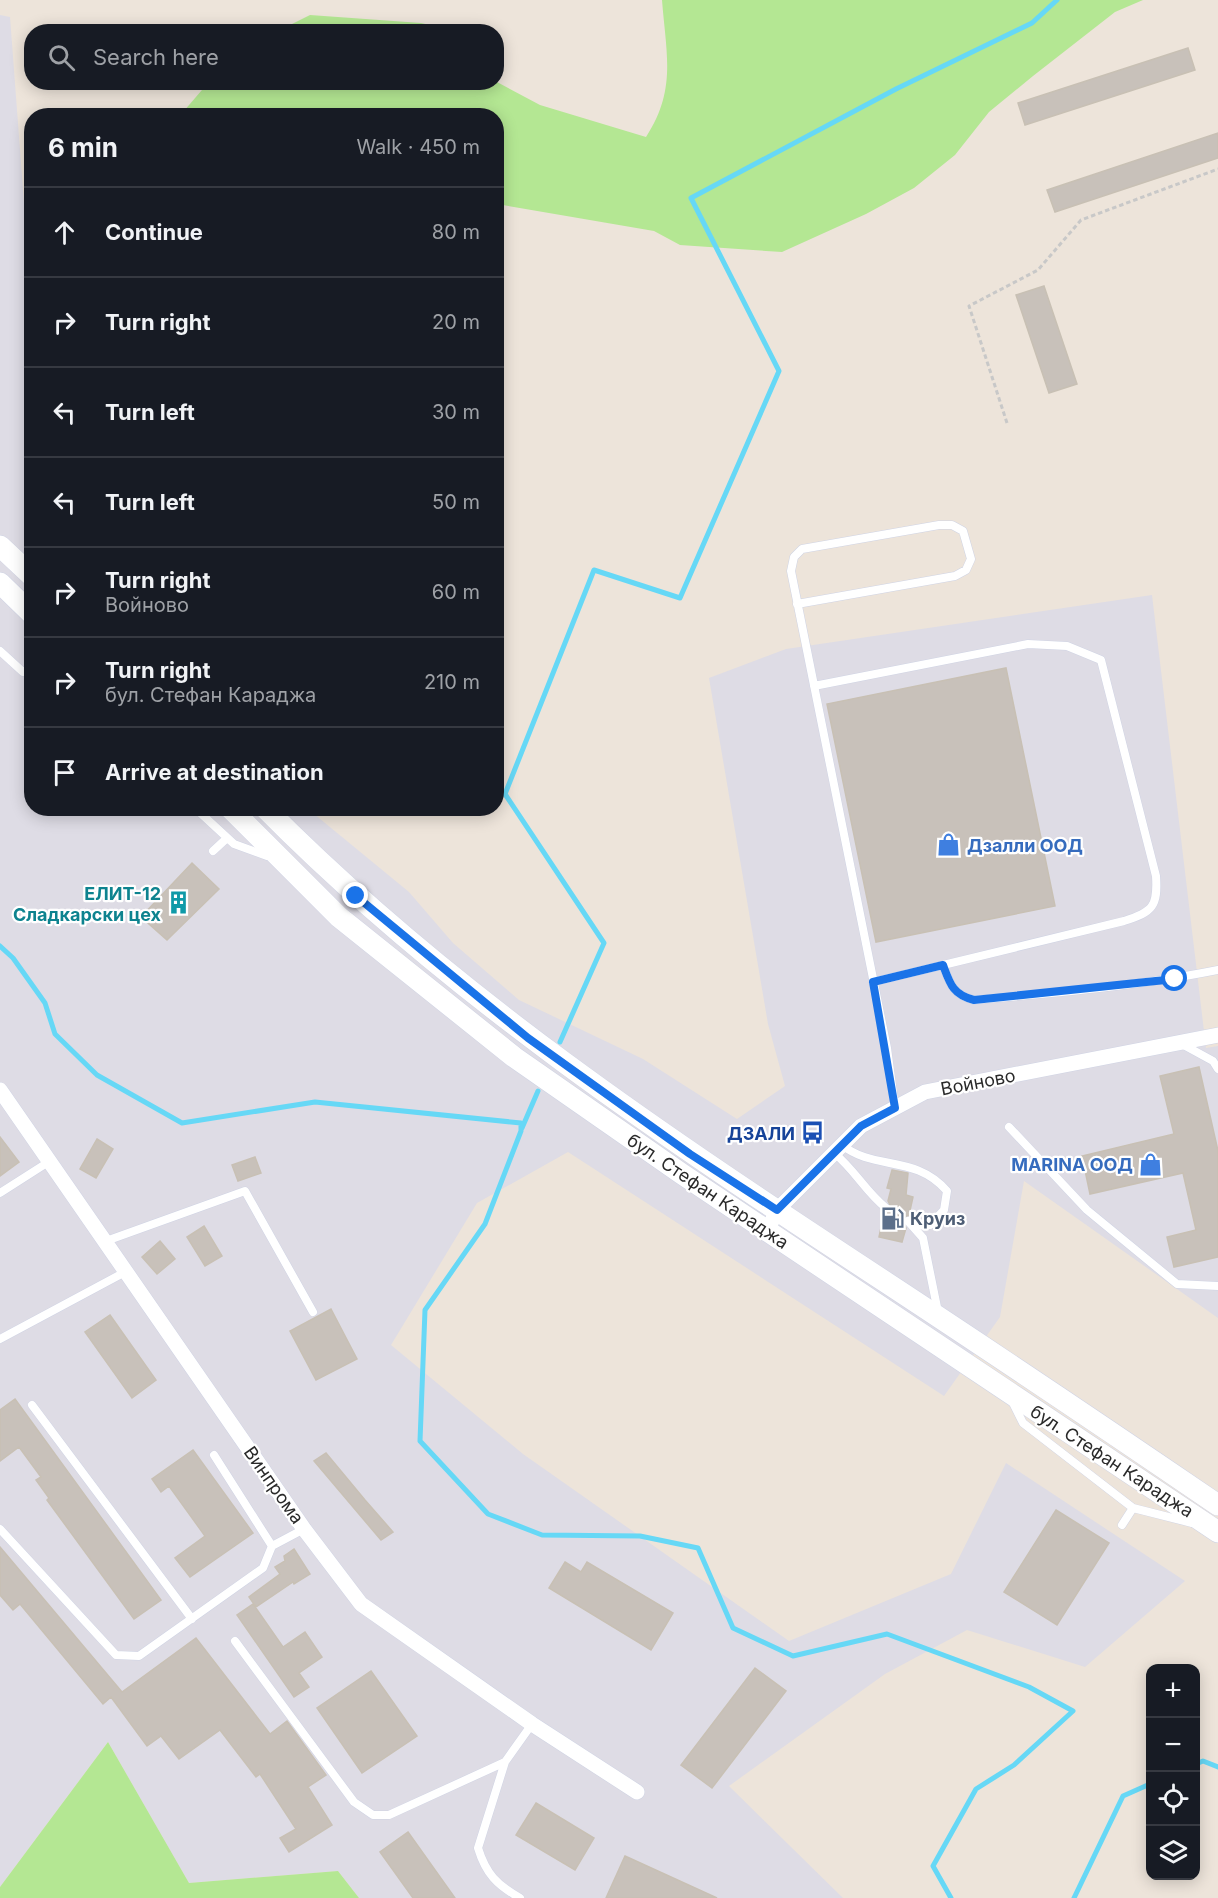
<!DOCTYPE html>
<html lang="en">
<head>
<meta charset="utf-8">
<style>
	body { margin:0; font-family:Inter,sans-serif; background:#242831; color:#f1f3f6 }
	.controls { position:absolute; right:18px; bottom:18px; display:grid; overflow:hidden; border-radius:12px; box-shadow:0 3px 15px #0003 }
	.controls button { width:54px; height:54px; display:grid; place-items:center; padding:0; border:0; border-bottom:2px solid #363941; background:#171b24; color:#f1f3f6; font:30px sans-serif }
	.stop { position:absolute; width:18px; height:18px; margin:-14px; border:4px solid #1a73e8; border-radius:50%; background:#fff }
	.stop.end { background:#1a73e8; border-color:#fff; box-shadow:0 2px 6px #0008 }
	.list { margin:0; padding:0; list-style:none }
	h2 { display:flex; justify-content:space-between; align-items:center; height:78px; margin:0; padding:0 24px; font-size:26px }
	h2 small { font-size:20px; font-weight:400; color:#9ea1a6 }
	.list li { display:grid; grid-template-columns:39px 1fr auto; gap:18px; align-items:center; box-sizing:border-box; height:90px; padding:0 24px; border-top:2px solid #363941 }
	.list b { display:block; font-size:22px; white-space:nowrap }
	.list p { margin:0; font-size:20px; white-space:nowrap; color:#9ea1a6 }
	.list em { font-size:20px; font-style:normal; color:#9ea1a6 }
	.icon { flex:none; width:33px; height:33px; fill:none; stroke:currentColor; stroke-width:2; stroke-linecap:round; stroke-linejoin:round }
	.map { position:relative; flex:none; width:1218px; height:1898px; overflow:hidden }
	.search { position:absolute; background:#171b24; box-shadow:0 3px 15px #0003; left:24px; top:24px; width:480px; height:66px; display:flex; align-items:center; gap:15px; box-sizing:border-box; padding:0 21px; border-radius:24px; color:#9ea1a6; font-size:22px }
	.panel { position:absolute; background:#171b24; box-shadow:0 3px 15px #0003; left:24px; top:108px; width:480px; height:708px; border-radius:24px }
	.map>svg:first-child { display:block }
	.industrial { fill:#dedce5 }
	.green { fill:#b4e793 }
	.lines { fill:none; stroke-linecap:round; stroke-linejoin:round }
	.stream { stroke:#66d8f6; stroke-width:5 }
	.building { fill:#c8c1ba; stroke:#c8c0b4; stroke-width:1.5 }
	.lane-casing { stroke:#d0d4e4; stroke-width:9 }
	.street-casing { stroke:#d0d4e4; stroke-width:16 }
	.secondary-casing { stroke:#d0d4e4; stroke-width:22 }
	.path { stroke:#c8c8c8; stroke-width:3; stroke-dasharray:4.5 3; stroke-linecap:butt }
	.lane { stroke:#fff; stroke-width:8 }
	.street { stroke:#fff; stroke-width:15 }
	.secondary { stroke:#fff; stroke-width:21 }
	.route { stroke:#1a73e8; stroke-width:8 }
	.labels { text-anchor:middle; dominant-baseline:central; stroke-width:4.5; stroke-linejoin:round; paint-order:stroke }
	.shop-label { font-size:18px; font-weight:bold; fill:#366cbe; stroke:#fff; text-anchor:start }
	.culture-label { font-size:18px; font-weight:bold; fill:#0d838f; stroke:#fff; text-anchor:end }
	.street-label { font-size:18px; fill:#2a2a2a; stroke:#fff }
	.transit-label { font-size:18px; font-weight:bold; fill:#164399; stroke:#fff; text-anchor:end }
	.service-label { font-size:18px; font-weight:bold; fill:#4e5e75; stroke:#fff; text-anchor:start }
</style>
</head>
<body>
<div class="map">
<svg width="1218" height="1898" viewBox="0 0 1218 1898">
	<rect width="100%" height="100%" fill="#ede4da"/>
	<path class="industrial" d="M0,15L10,17L31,296L32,808L308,809L409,892L453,943L519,1000L643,1059L737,1119L785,1086L768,1024L709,678L786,649L1152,595L1206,1048L1218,1046V1318L1024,1181L1000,1317L944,1396L568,1152L477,1203L391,1345L523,1454L789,1641L951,1574L1006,1463L1185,1581L1085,1667L967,1630L885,1674L729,1786L843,1898H359L338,1871L189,1883L108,1742L0,1887Z"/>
	<path class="green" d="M662,0H1143L1115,12L1033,76L989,112L955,155L914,188L866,214L782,252L680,245L654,231L497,204L496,116L174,115L183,112L208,83L497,82L540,105L646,137C677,90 666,53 662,0Z
		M310,15L421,23L457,31H278Z
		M108,1742L189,1883L338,1871L359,1898H0V1887Z"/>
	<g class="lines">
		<path class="stream" d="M0,946L13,958L45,1003L55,1034L97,1075L182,1123L315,1102L521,1123V1131L485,1224L425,1310L420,1441L488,1514L542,1535L640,1536L698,1548L733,1628L793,1656L887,1634L1029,1687L1073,1711L1014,1765L976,1789L933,1866L951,1898
			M560,1042L604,943L505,794L594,570L680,598L779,371L691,198L896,89L1032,23L1057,0
			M522,1128L538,1091
			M1196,1764L1203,1761L1218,1767
			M1074,1898L1123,1796L1150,1784"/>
	</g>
	<path class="building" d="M1188,48L1195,70L1025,125L1018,103Z
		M1218,133V158L1055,212L1047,190Z
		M1044,286L1077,384L1049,393L1016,295Z
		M1006,668L1055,906L876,942L827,704Z
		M192,863L219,889L167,940L141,917Z
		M1199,1067L1218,1151V1257L1174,1267L1167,1237L1196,1230L1183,1173L1090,1194L1082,1156L1174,1134L1160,1076Z
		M0,1137L19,1162L0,1176Z
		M97,1139L113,1149L96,1178L80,1169Z
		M255,1157L261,1173L238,1181L232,1165Z
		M892,1170L908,1173L906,1195L913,1197L909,1215L902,1220L906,1228L902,1242L879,1237L884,1214L892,1209L888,1201L891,1189L887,1188Z
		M204,1226L222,1256L205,1266L187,1237Z
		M160,1241L175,1259L157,1274L142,1257Z
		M331,1309L357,1359L316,1380L290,1331Z
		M110,1315L156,1380L132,1398L85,1332Z
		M15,1399L161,1600L134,1619L47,1500L49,1498L36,1480L41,1477L19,1447L0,1461V1410Z
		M193,1450L253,1533L190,1577L175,1558L205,1536L169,1486L161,1492L152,1479Z
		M326,1453L365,1500L393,1532L381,1540L314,1461Z
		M1056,1510L1109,1543L1057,1625L1004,1592Z
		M0,1547L122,1692L196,1638L270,1734L287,1721L326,1775L308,1787L332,1825L289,1852L280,1838L296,1829L260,1774L256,1777L220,1730L179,1759L161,1736L147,1746L111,1697L103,1704L20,1604L13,1610L0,1595Z
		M294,1549L310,1574L294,1584L293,1582L256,1607L249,1597L280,1574L275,1567L285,1561L284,1556Z
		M565,1562L581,1572L587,1562L673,1613L651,1650L549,1588Z
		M253,1604L283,1647L305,1632L322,1657L299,1673L309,1687L294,1697L237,1615Z
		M755,1668L786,1691L712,1788L681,1765Z
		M371,1671L417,1736L362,1773L317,1708Z
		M536,1803L594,1838L575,1870L516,1835Z
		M408,1832L455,1898H413L380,1852Z
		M625,1856L717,1898H606Z"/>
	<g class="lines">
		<defs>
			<path id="lane" d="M797,604L955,576L966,570L971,559L963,531L952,525H939L802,549L794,557L791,571L887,1048L895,1108
				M0,651L23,672L32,668
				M814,686L1028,644L1067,646L1101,660L1156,876C1158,906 1153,912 1124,921L873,982
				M195,808L234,844L267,856
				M213,851L226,839
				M943,965C950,984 953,995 974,1000C1056,993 1138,986 1218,970
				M1180,1043L1213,1061L1218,1069
				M1009,1127L1087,1210L1177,1284L1218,1286
				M842,1145C874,1171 915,1154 947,1191L944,1210L930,1225L914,1226
				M834,1153C855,1170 865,1191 886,1208
				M0,1193L50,1161
				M908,1221L923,1238L938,1312
				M106,1241L245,1191L313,1312
				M0,1339L127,1271
				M1012,1401L1023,1423L1133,1508L1192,1523
				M32,1405L192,1619
				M1122,1525L1133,1508
				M0,1529L116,1655L139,1656L263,1568L272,1546L214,1455
				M272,1546L304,1529
				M235,1641L354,1802L373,1815H389L505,1762L532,1724
				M505,1762L478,1848C486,1874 497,1885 520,1898"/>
			<path id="street" d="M0,1090L304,1529L361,1604L532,1724L637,1792
				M767,1232L777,1210L861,1126L925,1092L1218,1035"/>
			<path id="secondary" d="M0,546L32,576
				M0,583L32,614
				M230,808L339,917L514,1057L682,1174L1218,1532
				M265,808C450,995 669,1140 887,1283C998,1356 1108,1430 1218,1505"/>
		</defs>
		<use href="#lane" class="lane-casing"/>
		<use href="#street" class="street-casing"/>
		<use href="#secondary" class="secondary-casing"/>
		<path class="path" d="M1007,423L969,306L1038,270L1081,220L1218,169"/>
		<use href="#lane" class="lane"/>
		<use href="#street" class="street"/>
		<use href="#secondary" class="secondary"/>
	</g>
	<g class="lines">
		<path class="route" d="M356,896L528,1038L690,1154L777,1210L861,1126L895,1108L873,982L943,965C950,984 953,995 974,1000L1175,979"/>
	</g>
	<defs>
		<symbol id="shop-bare" viewBox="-9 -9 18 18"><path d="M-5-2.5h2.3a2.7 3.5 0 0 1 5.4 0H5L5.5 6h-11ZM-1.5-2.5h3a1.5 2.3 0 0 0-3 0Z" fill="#3f7fe0" stroke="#fff" stroke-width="2.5" paint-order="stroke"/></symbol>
		<symbol id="building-bare" viewBox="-9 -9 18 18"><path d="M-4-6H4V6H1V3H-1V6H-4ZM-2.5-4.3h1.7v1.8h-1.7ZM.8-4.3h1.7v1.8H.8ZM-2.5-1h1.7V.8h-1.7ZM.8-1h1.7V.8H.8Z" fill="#0f9aa8" stroke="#fff" stroke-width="2.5" paint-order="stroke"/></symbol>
		<symbol id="bus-bare" viewBox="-9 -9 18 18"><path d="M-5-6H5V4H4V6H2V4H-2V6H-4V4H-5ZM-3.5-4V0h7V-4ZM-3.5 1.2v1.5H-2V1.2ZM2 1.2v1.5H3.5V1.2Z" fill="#1a4fb4" stroke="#fff" stroke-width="2.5" paint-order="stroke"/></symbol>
		<symbol id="fuel-bare" viewBox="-9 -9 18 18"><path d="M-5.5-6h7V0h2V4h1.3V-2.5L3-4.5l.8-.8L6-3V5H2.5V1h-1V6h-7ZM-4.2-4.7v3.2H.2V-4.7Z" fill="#5c6f8a" stroke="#fff" stroke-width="2.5" paint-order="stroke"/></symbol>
	</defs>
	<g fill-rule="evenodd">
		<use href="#shop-bare" x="932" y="828" width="33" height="33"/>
		<use href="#building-bare" x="162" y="886" width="33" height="33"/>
		<use href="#bus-bare" x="796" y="1116" width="33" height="33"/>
		<use href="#shop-bare" x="1134" y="1148" width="33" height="33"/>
		<use href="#fuel-bare" x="876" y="1202" width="33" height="33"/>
	</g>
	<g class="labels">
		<g class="shop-label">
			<text x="967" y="845">Дзалли ООД</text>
			<text x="1133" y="1164" text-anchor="end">MARINA ООД</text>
		</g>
		<g class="culture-label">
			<text x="161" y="893">ЕЛИТ-12<tspan x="161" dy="21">Сладкарски цех</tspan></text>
		</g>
		<g class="street-label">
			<text transform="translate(978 1082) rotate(-11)">Войново</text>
			<text transform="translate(708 1191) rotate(34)">бул. Стефан Караджа</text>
			<text transform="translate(1112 1461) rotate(33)">бул. Стефан Караджа</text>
			<text transform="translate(274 1485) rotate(55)">Винпрома</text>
		</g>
		<g class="transit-label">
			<text x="795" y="1133">ДЗАЛИ</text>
		</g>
		<g class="service-label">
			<text x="910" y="1218">Круиз</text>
		</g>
	</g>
</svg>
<div class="controls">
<button>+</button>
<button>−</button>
<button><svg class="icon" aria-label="locate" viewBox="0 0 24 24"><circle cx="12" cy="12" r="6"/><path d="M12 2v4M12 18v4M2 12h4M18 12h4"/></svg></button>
<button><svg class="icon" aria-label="layers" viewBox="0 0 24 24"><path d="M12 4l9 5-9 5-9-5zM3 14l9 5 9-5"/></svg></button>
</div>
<div class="stop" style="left:1175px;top:979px"></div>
<div class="stop end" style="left:356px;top:896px"></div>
<div class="search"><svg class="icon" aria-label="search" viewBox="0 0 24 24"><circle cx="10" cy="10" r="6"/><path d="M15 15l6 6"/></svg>Search here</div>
<section class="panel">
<h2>6 min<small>Walk · 450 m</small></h2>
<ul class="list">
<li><svg class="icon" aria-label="ahead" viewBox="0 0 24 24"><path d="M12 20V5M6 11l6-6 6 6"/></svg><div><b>Continue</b></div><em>80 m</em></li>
<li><svg class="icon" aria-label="right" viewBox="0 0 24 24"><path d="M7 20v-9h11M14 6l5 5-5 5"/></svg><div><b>Turn right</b></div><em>20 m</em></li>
<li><svg class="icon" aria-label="left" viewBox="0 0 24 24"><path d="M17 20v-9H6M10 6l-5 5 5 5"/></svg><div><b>Turn left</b></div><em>30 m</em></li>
<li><svg class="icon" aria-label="left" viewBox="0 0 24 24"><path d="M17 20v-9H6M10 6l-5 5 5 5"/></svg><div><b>Turn left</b></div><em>50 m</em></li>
<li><svg class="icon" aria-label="right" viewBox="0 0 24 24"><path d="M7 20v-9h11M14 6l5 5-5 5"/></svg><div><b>Turn right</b><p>Войново</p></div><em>60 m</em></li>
<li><svg class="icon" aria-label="right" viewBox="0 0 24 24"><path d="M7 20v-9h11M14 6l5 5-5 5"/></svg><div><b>Turn right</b><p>бул. Стефан Караджа</p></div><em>210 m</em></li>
<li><svg class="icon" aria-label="arrive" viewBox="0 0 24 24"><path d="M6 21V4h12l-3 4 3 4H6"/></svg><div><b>Arrive at destination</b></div></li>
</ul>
</section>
</div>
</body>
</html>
